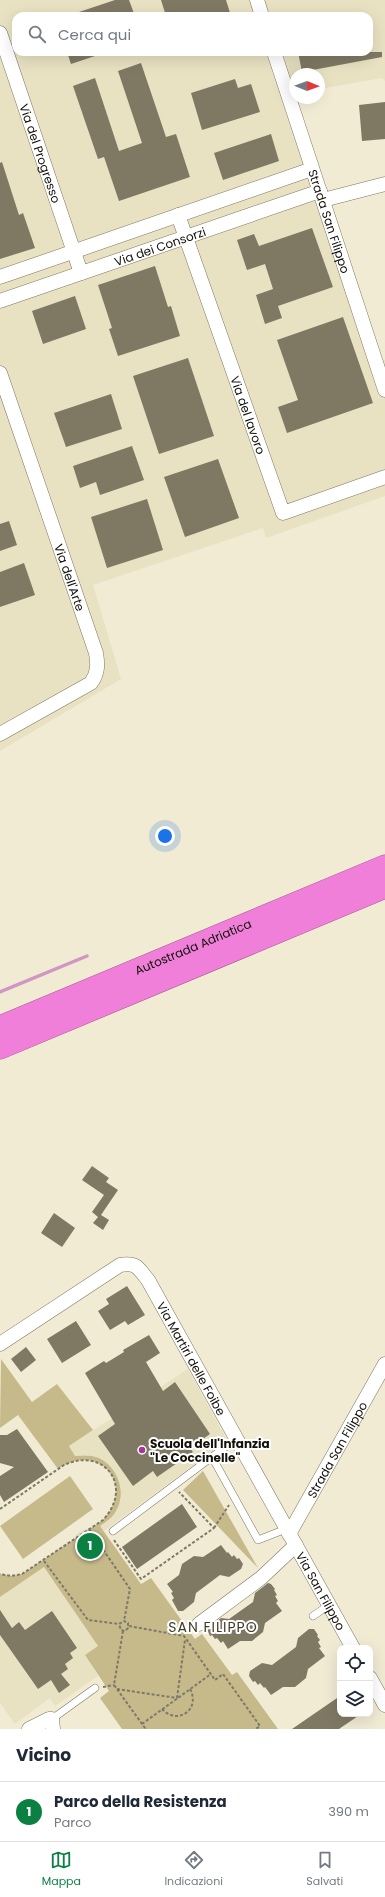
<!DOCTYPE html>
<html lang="it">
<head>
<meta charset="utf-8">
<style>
	body { margin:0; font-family:Poppins,sans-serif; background:#f6f6f7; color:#1f2937 }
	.controls { position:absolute; right:12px; bottom:12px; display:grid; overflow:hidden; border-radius:8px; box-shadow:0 4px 16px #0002 }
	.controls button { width:36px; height:36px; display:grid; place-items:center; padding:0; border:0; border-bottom:1px solid #e0e1e3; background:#fff; color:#1f2937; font:20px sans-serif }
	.compass { position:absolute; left:289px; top:68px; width:36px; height:36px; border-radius:50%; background:#fff; box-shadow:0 4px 16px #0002; rotate:91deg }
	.you { position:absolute; left:165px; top:836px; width:14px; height:14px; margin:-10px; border:3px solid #fff; border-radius:50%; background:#1a73e8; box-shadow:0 0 0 6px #1a73e833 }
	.badge { display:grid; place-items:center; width:26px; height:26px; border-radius:50%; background:#0b8043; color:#fff; font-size:13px; font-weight:700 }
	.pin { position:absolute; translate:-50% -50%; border:2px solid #fff; box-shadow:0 1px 4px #0006 }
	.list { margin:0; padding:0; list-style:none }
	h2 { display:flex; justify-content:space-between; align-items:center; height:52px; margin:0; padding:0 16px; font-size:17px }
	h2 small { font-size:13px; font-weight:400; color:#747a83 }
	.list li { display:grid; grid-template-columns:26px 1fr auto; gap:12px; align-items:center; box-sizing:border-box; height:60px; padding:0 16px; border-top:1px solid #e0e1e3 }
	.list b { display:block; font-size:15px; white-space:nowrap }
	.list p { margin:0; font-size:13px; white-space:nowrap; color:#747a83 }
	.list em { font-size:13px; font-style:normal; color:#747a83 }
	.icon { flex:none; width:22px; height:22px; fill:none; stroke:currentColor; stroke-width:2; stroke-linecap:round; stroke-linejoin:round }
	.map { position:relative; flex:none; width:385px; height:1729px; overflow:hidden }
	.search { position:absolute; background:#fff; box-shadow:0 4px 16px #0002; left:12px; right:12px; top:12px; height:44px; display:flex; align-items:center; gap:10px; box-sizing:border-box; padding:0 14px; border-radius:12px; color:#747a83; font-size:15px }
	.sheet { height:112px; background:#fff }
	nav { display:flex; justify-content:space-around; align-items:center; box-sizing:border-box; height:56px; border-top:1px solid #e0e1e3; background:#fff; font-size:11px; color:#747a83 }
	nav a { display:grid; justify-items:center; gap:2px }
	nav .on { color:#0b8043 }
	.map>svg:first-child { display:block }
	.built { fill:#e8e1c2; fill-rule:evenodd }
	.green { fill:#c6ba8b }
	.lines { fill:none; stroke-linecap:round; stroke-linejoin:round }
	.stream { stroke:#d197c4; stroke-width:3.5 }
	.building { fill:#7f7964 }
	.lane-casing { stroke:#7c7762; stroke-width:8 }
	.street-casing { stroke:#7c7762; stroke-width:15 }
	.highway-casing { stroke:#a2588f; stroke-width:23 }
	.path { stroke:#7d7969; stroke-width:2; stroke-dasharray:3 2; stroke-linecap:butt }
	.lane { stroke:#fff; stroke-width:7 }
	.street { stroke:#fff; stroke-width:14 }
	.highway { stroke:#ef7fd8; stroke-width:22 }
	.poi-dot { fill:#a73794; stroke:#fff; stroke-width:1.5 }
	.labels { text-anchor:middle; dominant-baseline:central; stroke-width:4; stroke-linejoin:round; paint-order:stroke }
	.street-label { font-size:12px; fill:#121008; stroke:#fff }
	.poi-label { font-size:12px; font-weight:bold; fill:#121008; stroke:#fff; text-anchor:start }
	.quarter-label { font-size:14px; letter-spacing:1px; fill:#423d2a; stroke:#fff }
</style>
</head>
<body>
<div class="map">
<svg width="385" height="1729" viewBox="0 0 385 1729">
	<rect width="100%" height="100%" fill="#f1ebd4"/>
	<path class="built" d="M0,0H385V81L382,78L319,89V74H295V93L281,95L371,363L385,360V496L266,538L263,528L93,585L121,679L0,751ZM16,16H369V52H16Z
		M188,1369L227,1440L104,1531L100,1526L109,1520L116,1510L121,1499L117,1475L87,1455L75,1456L69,1446Z
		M44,1567L98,1646L86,1655L98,1676L55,1706L50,1698L15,1724L0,1703V1597Z"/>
	<path class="green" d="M1,1359L32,1402L57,1384L93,1430L69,1446L75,1456C83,1455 92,1455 99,1458C118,1467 127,1493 116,1511C112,1518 106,1522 100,1526L141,1584L151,1578L195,1639L202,1634L232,1675L237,1672L278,1729H122L100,1698L109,1691L85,1655L98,1646L44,1567L0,1597V1574L11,1576L22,1574L103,1520C137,1484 98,1441 58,1469L18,1415L0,1428Z
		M203,1471L258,1568L183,1490Z
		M70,1476L93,1509L23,1559L0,1526Z"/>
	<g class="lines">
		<path class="stream" d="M0,992L87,956"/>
	</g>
	<path class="building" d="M115,0H129L135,16H73V14Z
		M161,0H226L231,16H166Z
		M67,52H100L101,54L71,64Z
		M298,52H382V57L302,72Z
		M141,63L166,137L176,134L190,177L119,201L104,157L98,159L73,86L95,78L119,151L142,143L118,71Z
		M235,79L238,88L251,84L260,112L202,130L191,93Z
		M385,102V139L362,141L359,105Z
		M271,134L279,161L223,180L214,153Z
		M2,162L19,215L23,213L35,248L0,259V163Z
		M312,228L333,287L278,306L282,318L265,324L256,295L273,289L265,264L247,270L237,240L254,234L259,246Z
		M155,266L168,307L171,306L180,336L118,356L109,329L112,328L98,285Z
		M75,296L86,329L43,344L32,311Z
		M343,317L373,403L287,433L278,407L298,400L277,340Z
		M188,358L214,436L159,454L133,376Z
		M111,394L122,429L66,447L54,413Z
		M132,446L144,480L100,495L96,482L80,488L73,466Z
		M218,459L239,518L185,537L164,477Z
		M147,499L163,550L107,568L91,517Z
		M9,521L17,545L0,551V524Z
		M24,563L35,595L0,607V572Z
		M92,1166L109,1178L106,1182L118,1190L101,1215L109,1220L103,1230L93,1223L98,1217L92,1212L104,1195L82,1180Z
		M54,1213L75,1228L62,1247L41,1233Z
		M127,1286L145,1315L128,1325L125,1321L110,1330L98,1311L109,1304L106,1299Z
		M76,1321L91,1345L62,1363L47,1339Z
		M149,1335L160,1353L146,1362L163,1391L175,1382L210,1434L190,1448L193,1452L157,1477L153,1471L133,1486L98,1436L115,1424L85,1373L104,1361L106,1363L124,1352L123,1350Z
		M26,1347L36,1360L21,1372L11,1359Z
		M17,1429L48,1472L4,1502L0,1495V1476L14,1467L0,1463V1435H7Z
		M182,1504L197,1527L137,1569L122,1547Z
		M221,1545L227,1553L228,1552L232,1557L234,1555L237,1559L239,1558L243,1564L241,1569L229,1577L220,1575L196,1593L194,1602L183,1611H178L172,1600L174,1598L171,1593L173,1592L167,1584L179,1575L182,1564L194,1556L203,1557Z
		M268,1583L271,1584L275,1589L274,1590L277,1595L275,1596L278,1601L276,1603L282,1611L265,1623L263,1632L252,1641H240L228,1649L223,1641L221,1643L217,1638L215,1639L212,1635L210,1636L207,1629L221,1618L229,1619L253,1602L255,1593Z
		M0,1610L12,1628L19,1622L25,1630L52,1611L77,1648L70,1653L73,1658L65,1664L68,1669L61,1674L70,1685L59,1693L51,1680L38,1689L0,1635Z
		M309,1629H314L318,1635L317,1636L320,1640L318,1642L321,1647L319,1648L325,1656L308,1669L306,1678L295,1687H283L271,1695L265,1687L264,1688L260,1683L258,1685L255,1681L253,1682L249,1676L250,1671L262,1663L272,1665L296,1647L298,1638Z
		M340,1696V1714H361L339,1729H292Z"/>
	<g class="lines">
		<defs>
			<path id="lane" d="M212,1457L258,1540L286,1529
				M113,1531L236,1439
				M313,1616L329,1605
				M52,1719L95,1688"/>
			<g id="street">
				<path d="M257,0L262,16"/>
				<path id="s1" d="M0,33L81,273"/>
				<path id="s2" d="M274,52L385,390"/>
				<path d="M323,200L385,184"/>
				<path id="s3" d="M178,215L283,513L385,477"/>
				<path d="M0,277L312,169"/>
				<path id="s4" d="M0,301L320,191"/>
				<path id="s5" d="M0,373L96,653C98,665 98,673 91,683L0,734"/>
				<path id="s6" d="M0,1344L120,1265C137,1262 138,1268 148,1280L353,1648"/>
				<path id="s7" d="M289,1534L385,1364"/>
				<path d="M199,1624L261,1578L296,1545"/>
				<path d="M370,1678L385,1705"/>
				<path d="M29,1729L49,1719H52L53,1729"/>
			</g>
			<g id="highway">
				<path id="s8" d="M0,1027L385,866"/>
				<path d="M0,1048L385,887"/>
			</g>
		</defs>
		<use href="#lane" class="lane-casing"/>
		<use href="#street" class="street-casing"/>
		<use href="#highway" class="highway-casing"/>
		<path class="path" d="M0,1509L64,1465C105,1446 134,1487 103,1520L22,1574L11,1576L0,1574
			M214,1528L229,1505
			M89,1529L130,1589L124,1621
			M114,1540L141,1579L214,1528L179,1492
			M44,1561L88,1620L119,1624L124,1621L128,1623V1628L125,1631L121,1630L119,1624
			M129,1626L184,1636L215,1680L223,1674L260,1726L256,1729
			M123,1631L114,1685L145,1728L144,1729
			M103,1687L114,1685
			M117,1689L177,1698
			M177,1698L185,1640
			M162,1709C178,1726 201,1709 190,1689
			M142,1724L211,1674"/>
		<use href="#lane" class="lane"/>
		<use href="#street" class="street"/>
		<use href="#highway" class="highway"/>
	</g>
	<circle class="poi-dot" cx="142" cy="1450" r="4"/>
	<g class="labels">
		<g class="street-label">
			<text stroke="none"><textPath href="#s1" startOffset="127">Via del Progresso</textPath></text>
			<text stroke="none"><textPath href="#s2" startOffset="178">Strada San Filippo</textPath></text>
			<text stroke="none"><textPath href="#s4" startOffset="169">Via dei Consorzi</textPath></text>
			<text stroke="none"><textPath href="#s3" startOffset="212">Via del lavoro</textPath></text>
			<text stroke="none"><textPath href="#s5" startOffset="216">Via dell'Arte</textPath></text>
			<text stroke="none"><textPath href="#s8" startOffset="209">Autostrada Adriatica</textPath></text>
			<text stroke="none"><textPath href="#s6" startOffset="268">Via Martiri delle Foibe</textPath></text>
			<text stroke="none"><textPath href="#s7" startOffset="97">Strada San Filippo</textPath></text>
			<text stroke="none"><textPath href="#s6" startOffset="534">Via San Filippo</textPath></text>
		</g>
		<g class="poi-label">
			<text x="150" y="1443">Scuola dell'Infanzia<tspan x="150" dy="14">"Le Coccinelle"</tspan></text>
		</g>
		<g class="quarter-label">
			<text x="213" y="1627">SAN FILIPPO</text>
		</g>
	</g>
</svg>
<div class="controls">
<button><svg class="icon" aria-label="locate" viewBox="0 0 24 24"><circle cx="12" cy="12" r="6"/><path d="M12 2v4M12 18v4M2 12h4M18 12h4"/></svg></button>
<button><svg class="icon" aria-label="layers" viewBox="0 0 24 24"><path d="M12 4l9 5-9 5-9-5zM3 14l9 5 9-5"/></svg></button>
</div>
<svg class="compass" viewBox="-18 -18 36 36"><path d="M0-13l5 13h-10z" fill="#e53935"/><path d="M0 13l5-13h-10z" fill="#747a83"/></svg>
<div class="you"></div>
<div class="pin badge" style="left:90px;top:1546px">1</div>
<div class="search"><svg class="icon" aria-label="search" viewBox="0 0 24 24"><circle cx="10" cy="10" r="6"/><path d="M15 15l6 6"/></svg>Cerca qui</div>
</div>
<section class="sheet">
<h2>Vicino<small></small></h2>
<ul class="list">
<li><span class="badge">1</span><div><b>Parco della Resistenza</b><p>Parco</p></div><em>390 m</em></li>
</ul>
</section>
<nav>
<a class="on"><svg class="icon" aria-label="map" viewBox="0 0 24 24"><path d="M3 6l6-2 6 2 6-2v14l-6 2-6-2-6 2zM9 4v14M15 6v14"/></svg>Mappa</a>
<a><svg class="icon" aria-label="directions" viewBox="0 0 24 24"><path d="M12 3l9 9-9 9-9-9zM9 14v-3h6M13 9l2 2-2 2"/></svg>Indicazioni</a>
<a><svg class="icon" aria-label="saved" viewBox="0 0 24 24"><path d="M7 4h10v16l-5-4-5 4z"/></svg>Salvati</a>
</nav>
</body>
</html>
